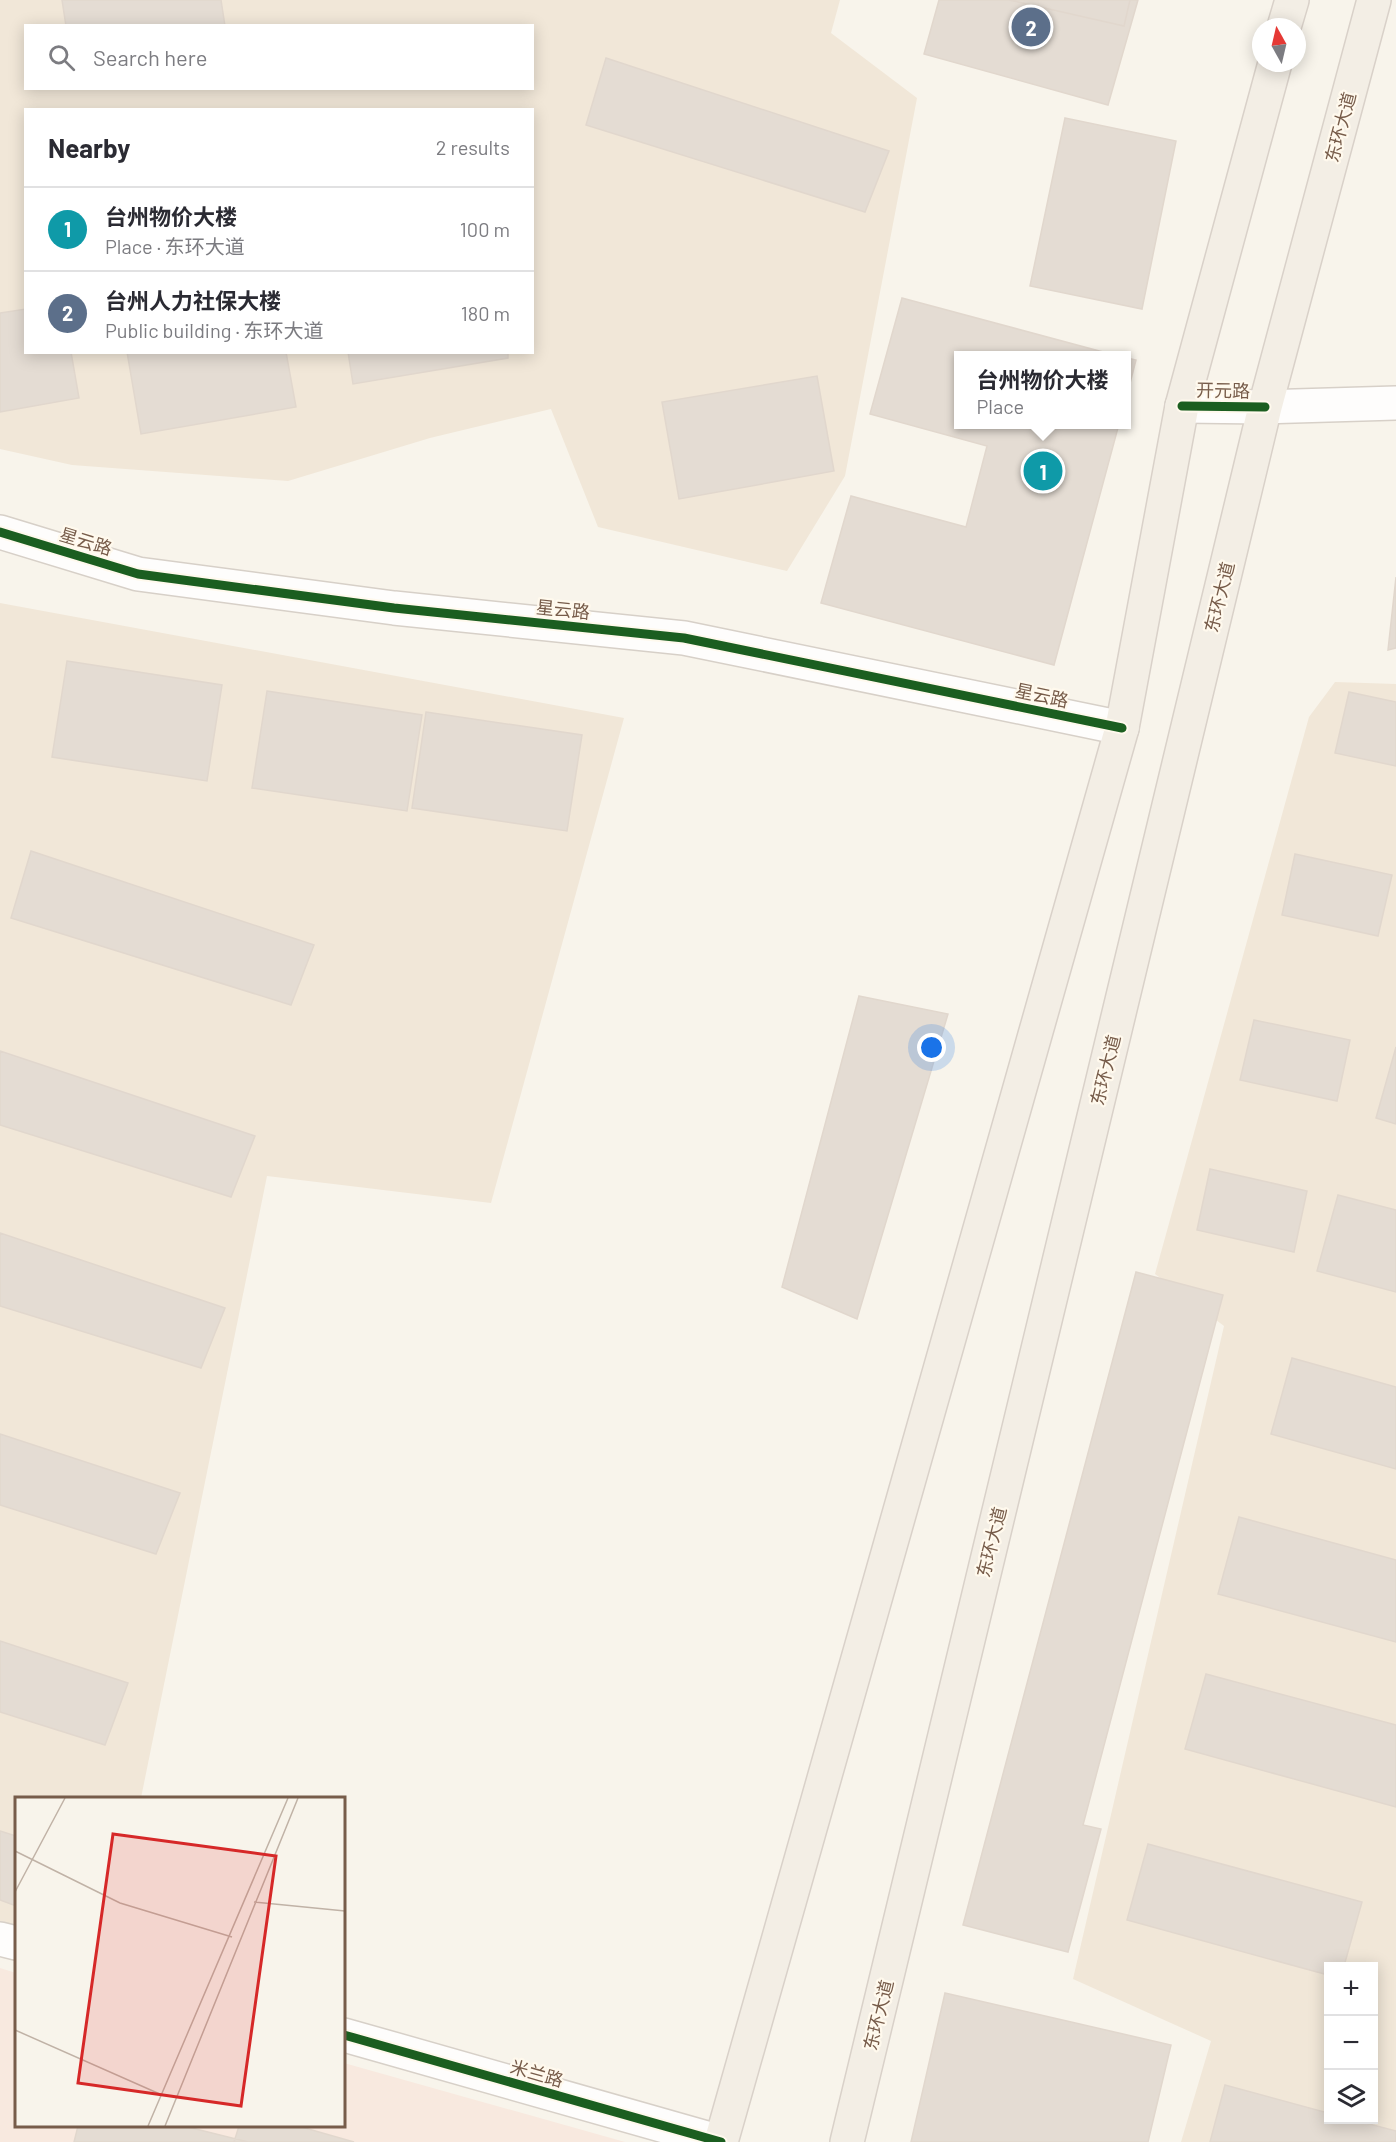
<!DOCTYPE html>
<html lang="en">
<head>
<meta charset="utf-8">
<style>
	body { margin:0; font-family:Barlow,"Noto Sans SC",sans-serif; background:#f7f7f7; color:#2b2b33 }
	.controls { position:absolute; right:18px; bottom:18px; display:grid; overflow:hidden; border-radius:0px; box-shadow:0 3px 15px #0003 }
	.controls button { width:54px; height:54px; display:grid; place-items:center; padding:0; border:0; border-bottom:2px solid #e1e1e2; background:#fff; color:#2b2b33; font:30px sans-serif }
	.compass { position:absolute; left:1252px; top:18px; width:54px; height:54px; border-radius:50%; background:#fff; box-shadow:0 3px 15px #0003; rotate:352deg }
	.you { position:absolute; left:932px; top:1048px; width:21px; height:21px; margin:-15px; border:4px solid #fff; border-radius:50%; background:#1a73e8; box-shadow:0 0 0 9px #1a73e833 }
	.badge { display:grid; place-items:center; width:39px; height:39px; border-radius:50%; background:#0b8043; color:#fff; font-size:20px; font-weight:700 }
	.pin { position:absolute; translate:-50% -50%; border:3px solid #fff; box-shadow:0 2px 6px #0006 }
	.popup { position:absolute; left:954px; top:351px; width:177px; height:78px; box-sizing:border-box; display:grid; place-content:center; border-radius:0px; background:#fff; filter:drop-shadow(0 2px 4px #0005); font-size:20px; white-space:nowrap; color:#7c7c81 }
	.popup b { font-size:22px; color:#2b2b33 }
	.popup::after { content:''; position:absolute; left:50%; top:100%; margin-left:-12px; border:12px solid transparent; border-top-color:#fff }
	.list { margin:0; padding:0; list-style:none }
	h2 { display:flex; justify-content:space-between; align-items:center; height:78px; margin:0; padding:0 24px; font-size:26px }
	h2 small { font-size:20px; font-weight:400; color:#7c7c81 }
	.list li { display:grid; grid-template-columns:39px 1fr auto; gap:18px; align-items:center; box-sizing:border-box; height:84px; padding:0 24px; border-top:2px solid #e1e1e2 }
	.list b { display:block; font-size:22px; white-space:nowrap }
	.list p { margin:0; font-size:20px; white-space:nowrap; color:#7c7c81 }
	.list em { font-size:20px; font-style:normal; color:#7c7c81 }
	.icon { flex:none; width:33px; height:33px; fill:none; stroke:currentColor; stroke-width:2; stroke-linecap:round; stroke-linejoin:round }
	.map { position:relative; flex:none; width:1396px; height:2142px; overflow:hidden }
	.search { position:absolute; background:#fff; box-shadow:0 3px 15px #0003; left:24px; top:24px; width:510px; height:66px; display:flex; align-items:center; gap:15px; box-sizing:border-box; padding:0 21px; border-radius:0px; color:#7c7c81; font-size:22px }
	.panel { position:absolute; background:#fff; box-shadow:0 3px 15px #0003; left:24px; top:108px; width:510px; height:246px; border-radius:0px }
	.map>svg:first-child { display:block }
	.residential { fill:#f1e7d8; fill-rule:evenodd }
	.commercial { fill:#f8e9df }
	.building { fill:#e4dcd3; stroke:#e1d7cd; stroke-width:1.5 }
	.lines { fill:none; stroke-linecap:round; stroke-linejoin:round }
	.secondary-casing { stroke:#d7d0c8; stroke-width:36 }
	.primary-casing { stroke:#d9d1c9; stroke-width:36 }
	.secondary { stroke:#fefdfc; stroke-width:33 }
	.primary { stroke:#f3eee5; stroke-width:33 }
	.cycleway-casing { stroke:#fff9ed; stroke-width:13 }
	.cycleway { stroke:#1b5e20; stroke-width:9 }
	.labels { text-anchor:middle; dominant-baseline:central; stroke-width:4.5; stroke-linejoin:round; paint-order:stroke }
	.street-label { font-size:18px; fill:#775c4a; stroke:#fff9ed }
	.inset-road { fill:none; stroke:#c0b2a6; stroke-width:1.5 }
	.view { fill:#d62828; fill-opacity:0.15; stroke:#d62828; stroke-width:3 }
	.inset-edge { fill:none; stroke:#775c4a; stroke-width:3 }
</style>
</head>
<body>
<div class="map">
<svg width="1396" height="2142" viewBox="0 0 1396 2142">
	<rect width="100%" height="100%" fill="#f8f4eb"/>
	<path class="residential" d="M0,0H840L831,33L917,98L845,476L787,571L598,527L551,409L430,438L288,481L72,465L0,449ZM26,26H532V88H26ZM26,110H532V352H26Z
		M0,603L624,718L491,1203L267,1176L141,1798H16V1927L0,1922Z
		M1335,682L1396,684V2142H1181L1211,2041L1073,1979L1224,1326L1155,1274L1309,717ZM1328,1966H1374V2120H1328Z"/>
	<path class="commercial" d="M0,1968L16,1973V2126H344V2063L625,2142H0Z"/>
	<path class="building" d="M62,0H221L225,26H66Z
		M939,0H1138L1108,105L924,54Z
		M1009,0H1130L1124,26Z
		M606,58L889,151L865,212L586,125Z
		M1065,118L1176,141L1142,309L1030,286Z
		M902,298L1118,356H959V424H1119L1054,665L821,603L851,496L966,527L987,446L870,414Z
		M26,309V352H71L79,398L0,412V313Z
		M127,352H286L296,407L141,434Z
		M348,352H508V358L353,384Z
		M1127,358L1136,360L1127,395Z
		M817,376L834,471L679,499L662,402Z
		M1396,577V648L1388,650Z
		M67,661L222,685L207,781L52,757Z
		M267,691L422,715L407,811L252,788Z
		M1349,692L1396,702V766L1335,753Z
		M426,712L582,735L567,831L412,808Z
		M31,851L314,945L291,1005L11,918Z
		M1295,854L1392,875L1378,936L1282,915Z
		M859,996L948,1014L857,1319L782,1287Z
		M1254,1020L1350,1040L1337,1101L1240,1080Z
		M1396,1047V1124L1376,1118Z
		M0,1051L255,1136L231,1197L0,1125Z
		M1210,1169L1307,1191L1294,1252L1197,1230Z
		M1338,1195L1396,1210V1292L1317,1271Z
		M0,1233L225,1308L201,1368L0,1306Z
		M1136,1272L1223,1295L1083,1825L1101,1829L1068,1952L963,1925Z
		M1292,1358L1396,1387V1469L1271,1434Z
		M0,1434L180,1493L156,1554L0,1505Z
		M1239,1517L1396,1560V1642L1218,1594Z
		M0,1641L128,1683L105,1745L0,1712Z
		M1206,1674L1396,1725V1807L1185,1749Z
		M0,1831L16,1836V1906L0,1900Z
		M1148,1844L1362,1902L1344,1966H1328V1975L1127,1920Z
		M945,1993L1171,2045L1148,2142H911Z
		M1225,2085L1328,2113V2120H1354L1396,2131V2142H1210Z
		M78,2126H184L248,2142H74Z
		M239,2126H298L354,2142H234Z"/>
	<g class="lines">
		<defs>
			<path id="secondary" d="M1182,406L1265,407L1396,403
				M0,532L138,574L394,608L684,638L1122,728
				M0,1939L16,1943
				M344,2035L721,2142"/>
			<path id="primary" d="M1284,27L1292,0
				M721,2142L1122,728L1182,406L1275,63
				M847,2142L1265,407L1374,0"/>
		</defs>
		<use href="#secondary" class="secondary-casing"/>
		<use href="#primary" class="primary-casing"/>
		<use href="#secondary" class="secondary"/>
		<use href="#primary" class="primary"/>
		<defs>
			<path id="cycleway" d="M1182,406L1265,407
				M0,532L138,574L394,608L684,638L1122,728
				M344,2035L721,2142"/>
		</defs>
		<use href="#cycleway" class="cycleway-casing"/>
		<use href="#cycleway" class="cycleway"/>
	</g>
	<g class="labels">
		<g class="street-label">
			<text transform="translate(1340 127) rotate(-75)">东环大道</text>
			<text transform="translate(1223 390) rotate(1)">开元路</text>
			<text transform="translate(86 541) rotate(17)">星云路</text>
			<text transform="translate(1219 597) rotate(-76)">东环大道</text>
			<text transform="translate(563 609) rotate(6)">星云路</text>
			<text transform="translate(1042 695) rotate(12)">星云路</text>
			<text transform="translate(1105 1070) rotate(-76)">东环大道</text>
			<text transform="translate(991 1542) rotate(-76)">东环大道</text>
			<text transform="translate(878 2015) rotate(-76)">东环大道</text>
			<text transform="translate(537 2073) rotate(16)">米兰路</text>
		</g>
	</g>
	<g transform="translate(15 1797)">
		<rect width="330" height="330" fill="#f8f4eb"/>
		<path class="inset-road" d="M0,54L105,106L217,140M0,95L50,1M239,105L330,114M0,233L147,298M133,329L273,1M150,329L283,1"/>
		<path class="view" d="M98,37L261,59L226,309L63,286Z"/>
		<rect width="330" height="330" class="inset-edge"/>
	</g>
</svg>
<div class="controls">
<button>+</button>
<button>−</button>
<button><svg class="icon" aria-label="layers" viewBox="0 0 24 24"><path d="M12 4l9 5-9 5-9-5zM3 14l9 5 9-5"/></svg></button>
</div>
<svg class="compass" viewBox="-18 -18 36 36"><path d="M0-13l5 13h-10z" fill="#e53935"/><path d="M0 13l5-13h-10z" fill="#7c7c81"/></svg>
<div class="you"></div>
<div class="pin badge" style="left:1043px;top:471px;background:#0f9aa8">1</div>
<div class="popup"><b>台州物价大楼</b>Place</div>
<div class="pin badge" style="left:1031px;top:27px;background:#5c6f8a">2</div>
<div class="search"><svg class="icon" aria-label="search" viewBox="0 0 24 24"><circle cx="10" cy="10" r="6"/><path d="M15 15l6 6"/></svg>Search here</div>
<section class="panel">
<h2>Nearby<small>2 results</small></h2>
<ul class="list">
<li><span class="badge" style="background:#0f9aa8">1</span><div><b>台州物价大楼</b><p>Place · 东环大道</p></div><em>100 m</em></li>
<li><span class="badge" style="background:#5c6f8a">2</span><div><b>台州人力社保大楼</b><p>Public building · 东环大道</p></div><em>180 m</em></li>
</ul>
</section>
</div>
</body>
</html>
